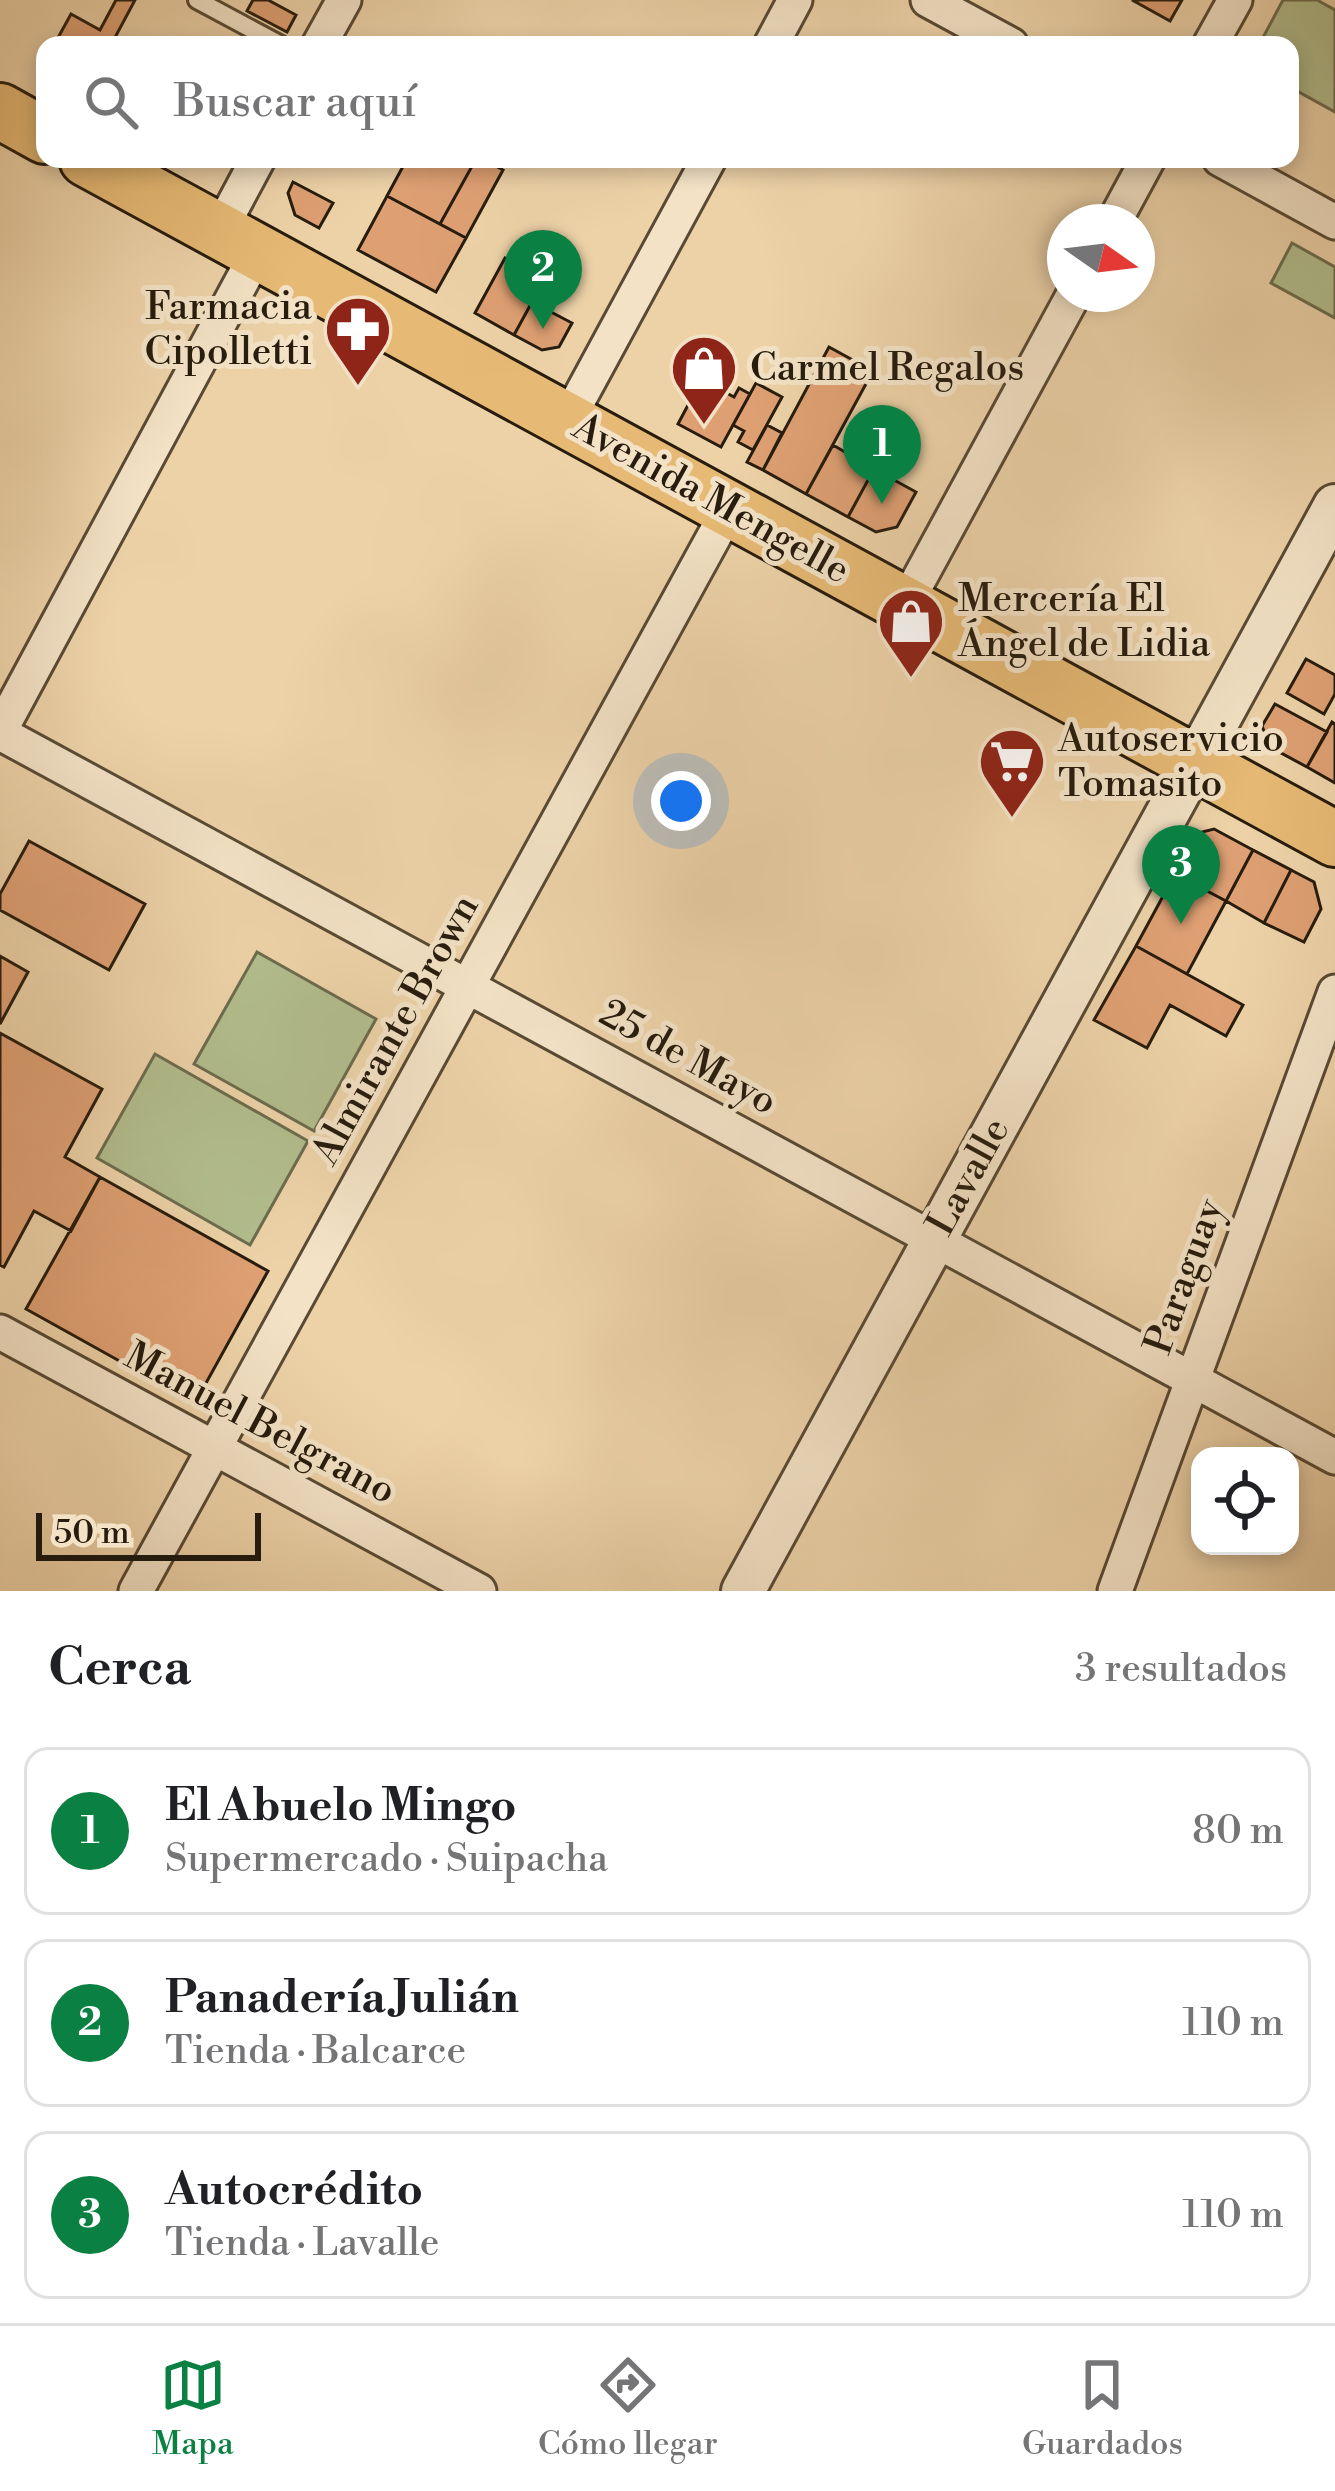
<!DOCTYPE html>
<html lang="es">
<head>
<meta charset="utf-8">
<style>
	body { margin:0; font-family:"Libre Bodoni",serif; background:#f2f2f2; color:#202124 }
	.controls { position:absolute; right:36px; bottom:36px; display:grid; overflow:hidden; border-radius:24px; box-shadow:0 6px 18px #0003 }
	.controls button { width:108px; height:108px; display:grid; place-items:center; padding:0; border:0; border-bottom:3px solid #e0e0e0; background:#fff; color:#202124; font:60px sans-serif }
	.compass { position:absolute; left:1047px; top:204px; width:108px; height:108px; border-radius:50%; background:#fff; box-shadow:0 6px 18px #0003; rotate:104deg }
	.scale { position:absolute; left:36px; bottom:30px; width:225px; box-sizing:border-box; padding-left:12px; border:6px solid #271c0d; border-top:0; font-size:33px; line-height:42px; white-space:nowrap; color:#271c0d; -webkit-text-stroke:9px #f3e2c6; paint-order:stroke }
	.you { position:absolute; left:681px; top:801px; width:42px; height:42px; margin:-30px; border:9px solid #fff; border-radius:50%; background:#1a73e8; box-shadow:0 0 0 18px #1a73e833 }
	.badge { display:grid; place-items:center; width:78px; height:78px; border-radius:50%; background:#0b8043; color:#fff; font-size:39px; font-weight:700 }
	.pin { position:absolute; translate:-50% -99px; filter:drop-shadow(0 3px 6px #0008) }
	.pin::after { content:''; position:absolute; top:63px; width:42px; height:36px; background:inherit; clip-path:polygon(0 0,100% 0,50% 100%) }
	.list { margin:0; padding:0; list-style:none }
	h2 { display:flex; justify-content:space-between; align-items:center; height:156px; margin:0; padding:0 48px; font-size:51px }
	h2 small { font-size:39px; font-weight:400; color:#757577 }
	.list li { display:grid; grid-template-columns:78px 1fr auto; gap:36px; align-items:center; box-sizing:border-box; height:168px; margin:0 24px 24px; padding:0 24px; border:3px solid #e0e0e0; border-radius:24px }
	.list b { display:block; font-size:45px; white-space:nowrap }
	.list p { margin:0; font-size:39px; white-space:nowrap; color:#757577 }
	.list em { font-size:39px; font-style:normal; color:#757577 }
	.icon { flex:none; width:66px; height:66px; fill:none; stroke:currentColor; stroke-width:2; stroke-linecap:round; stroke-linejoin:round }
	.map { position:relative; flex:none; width:1335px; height:1591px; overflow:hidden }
	.search { position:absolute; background:#fff; box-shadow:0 6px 18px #0003; left:36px; right:36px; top:36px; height:132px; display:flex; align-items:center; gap:30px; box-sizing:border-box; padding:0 42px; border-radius:24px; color:#757577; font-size:45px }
	.sheet { height:732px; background:#fff }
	nav { display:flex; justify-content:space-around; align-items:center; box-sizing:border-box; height:168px; border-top:3px solid #e0e0e0; background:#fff; font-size:33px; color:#757577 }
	nav a { display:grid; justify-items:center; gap:6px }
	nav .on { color:#0b8043 }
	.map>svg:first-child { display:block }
	.green { fill:#b2bd8d; stroke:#6c6c4d; stroke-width:3 }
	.building { fill:#dea073; stroke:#271c0d; stroke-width:3 }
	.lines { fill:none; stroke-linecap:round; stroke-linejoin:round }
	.service-casing { stroke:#584a34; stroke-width:22 }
	.minor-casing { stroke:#584a34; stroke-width:39 }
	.tertiary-casing { stroke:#584a34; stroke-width:48 }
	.primary-casing { stroke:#271c0d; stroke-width:60 }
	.service { stroke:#f3e2c6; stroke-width:16 }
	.minor { stroke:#f3e2c6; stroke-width:33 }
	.tertiary { stroke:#f3e2c6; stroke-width:42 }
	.primary { stroke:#e6b974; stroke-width:54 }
	.labels { text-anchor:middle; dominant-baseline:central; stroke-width:10; stroke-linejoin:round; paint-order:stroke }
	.poi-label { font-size:39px; fill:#271c0d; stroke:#f3e2c6; text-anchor:start }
	.street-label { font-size:39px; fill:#271c0d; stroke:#f3e2c6 }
</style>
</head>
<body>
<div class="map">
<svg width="1335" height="1591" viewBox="0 0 1335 1591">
	<rect width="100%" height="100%" fill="#edd2a8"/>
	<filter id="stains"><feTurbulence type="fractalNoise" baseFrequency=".00167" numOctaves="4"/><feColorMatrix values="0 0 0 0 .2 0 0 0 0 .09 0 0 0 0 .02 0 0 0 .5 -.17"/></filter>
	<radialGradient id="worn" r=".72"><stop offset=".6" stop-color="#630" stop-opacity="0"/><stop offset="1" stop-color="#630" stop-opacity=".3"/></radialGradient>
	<path class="green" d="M1283,0H1317L1335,10V112L1290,87V45H1259Z
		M1292,243L1335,267V318L1271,283Z
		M257,952L376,1019L314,1131L194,1064Z
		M155,1054L308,1141L250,1245L97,1158Z"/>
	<path class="building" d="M116,0H135L111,45H54L71,14L100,30Z
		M253,0H268L296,15L287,32L247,11Z
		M1132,0H1182L1170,21Z
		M407,159H476L440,224L387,196Z
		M476,159H483L503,170L466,238L440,224Z
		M293,182L333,203L319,228L295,215L288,193Z
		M387,196L466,238L436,292L358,250Z
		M505,258L544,280L514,335L475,313Z
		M532,302L572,323L559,347L542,350L514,335Z
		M829,347L873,371L806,494L763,470Z
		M706,371L728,383L723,391L734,397L739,388L750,394L721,447L678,424Z
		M756,383L782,397L753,450L738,442L744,431L733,425Z
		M767,425L782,433L763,470L747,462Z
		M833,445L874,469L848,517L806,494Z
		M874,469L916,492L897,527L876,532L848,517Z
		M1306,659L1335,675V694L1324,714L1287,693Z
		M1275,704L1327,732L1307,767L1270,747L1262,726Z
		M1332,722L1335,724V783L1307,767Z
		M1214,829L1253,850L1226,901L1175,874L1198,833Z
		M29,841L145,904L109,970L0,910V894Z
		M1253,850L1291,870L1264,923L1226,901Z
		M1291,870L1314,882L1321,909L1304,942L1264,923Z
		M1175,874L1226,901L1187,974L1136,946Z
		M1136,946L1243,1005L1226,1036L1170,1005L1147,1048L1094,1020Z
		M0,956L28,972L0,1024Z
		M0,1033L102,1089L65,1157L100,1177L71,1231L34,1211L4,1267L0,1265Z
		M100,1177L268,1271L195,1403L26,1309Z"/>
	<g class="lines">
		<defs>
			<path id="service" d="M197,0L281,45"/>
			<path id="minor" d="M928,0L1011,45
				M319,45L344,0
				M771,45L795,0
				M1210,45L1235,0
				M1220,159L1335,222
				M1114,222L1148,159
				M219,232L258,159
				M567,421L709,159
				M905,605L1074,294
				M0,731L257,253
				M0,733L1335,1457
				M0,1332L479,1591
				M136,1591L729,509
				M1115,1591L1335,992"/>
			<path id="tertiary" d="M743,1591L1335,506"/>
			<path id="primary" d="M0,111L45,136
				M87,159L1335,839"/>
		</defs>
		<use href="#service" class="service-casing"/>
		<use href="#minor" class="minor-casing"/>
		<use href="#tertiary" class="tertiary-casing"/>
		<use href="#primary" class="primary-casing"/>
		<use href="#service" class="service"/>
		<use href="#minor" class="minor"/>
		<use href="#tertiary" class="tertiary"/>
		<use href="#primary" class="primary"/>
	</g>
	<defs>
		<symbol id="pharmacy-pin" viewBox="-11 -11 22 30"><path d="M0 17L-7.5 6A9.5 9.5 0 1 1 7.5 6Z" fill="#8f2418" stroke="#f3e2c6"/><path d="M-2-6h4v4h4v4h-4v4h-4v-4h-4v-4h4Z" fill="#fff"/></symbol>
		<symbol id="shop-pin" viewBox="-11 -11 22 30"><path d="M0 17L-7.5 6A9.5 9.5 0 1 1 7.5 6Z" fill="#8f2418" stroke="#f3e2c6"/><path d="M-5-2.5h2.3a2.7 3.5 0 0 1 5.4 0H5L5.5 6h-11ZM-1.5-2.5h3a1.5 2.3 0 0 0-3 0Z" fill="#fff"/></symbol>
		<symbol id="supermarket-pin" viewBox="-11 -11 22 30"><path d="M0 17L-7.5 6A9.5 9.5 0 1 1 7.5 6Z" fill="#8f2418" stroke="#f3e2c6"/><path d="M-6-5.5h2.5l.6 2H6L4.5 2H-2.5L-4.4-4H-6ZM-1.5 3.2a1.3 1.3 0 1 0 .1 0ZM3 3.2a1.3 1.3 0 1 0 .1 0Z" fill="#fff"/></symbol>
	</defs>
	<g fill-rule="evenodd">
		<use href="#pharmacy-pin" x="320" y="291" width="76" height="104"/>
		<use href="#shop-pin" x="666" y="330" width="76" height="104"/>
		<use href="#shop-pin" x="873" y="583" width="76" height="104"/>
		<use href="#supermarket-pin" x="974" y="723" width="76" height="104"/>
	</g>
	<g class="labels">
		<g class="poi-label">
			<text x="312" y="307" text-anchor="end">Farmacia<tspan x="312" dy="45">Cipolletti</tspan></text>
			<text x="750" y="368">Carmel Regalos</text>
			<text x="958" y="599">Mercería El<tspan x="958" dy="45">Ángel de Lidia</tspan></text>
			<text x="1058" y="739">Autoservicio<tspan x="1058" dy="45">Tomasito</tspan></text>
		</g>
		<g class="street-label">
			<text transform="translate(711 499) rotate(29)">Avenida Mengelle</text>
			<text transform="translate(396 1030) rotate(-61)">Almirante Brown</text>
			<text transform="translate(688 1058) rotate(29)">25 de Mayo</text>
			<text transform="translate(969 1177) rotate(-61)">Lavalle</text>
			<text transform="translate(1185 1277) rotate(-70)">Paraguay</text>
			<text transform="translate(260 1424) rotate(28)">Manuel Belgrano</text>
		</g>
	</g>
	<rect width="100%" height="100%" filter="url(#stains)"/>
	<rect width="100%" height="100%" fill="url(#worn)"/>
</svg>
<div class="controls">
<button><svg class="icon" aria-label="locate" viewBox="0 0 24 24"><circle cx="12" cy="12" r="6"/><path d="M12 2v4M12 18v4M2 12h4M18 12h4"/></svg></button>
</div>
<svg class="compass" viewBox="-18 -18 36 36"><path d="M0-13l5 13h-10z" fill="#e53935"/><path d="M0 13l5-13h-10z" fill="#757577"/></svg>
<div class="scale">50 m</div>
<div class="you"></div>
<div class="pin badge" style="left:882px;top:504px">1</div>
<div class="pin badge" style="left:543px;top:329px">2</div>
<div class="pin badge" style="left:1181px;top:924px">3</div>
<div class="search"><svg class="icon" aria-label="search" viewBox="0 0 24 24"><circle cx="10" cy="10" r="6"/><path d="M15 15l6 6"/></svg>Buscar aquí</div>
</div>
<section class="sheet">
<h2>Cerca<small>3 resultados</small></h2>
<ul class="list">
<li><span class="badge">1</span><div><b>El Abuelo Mingo</b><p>Supermercado · Suipacha</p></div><em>80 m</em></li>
<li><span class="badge">2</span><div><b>Panadería Julián</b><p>Tienda · Balcarce</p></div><em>110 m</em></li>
<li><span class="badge">3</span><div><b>Autocrédito</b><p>Tienda · Lavalle</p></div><em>110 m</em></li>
</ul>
</section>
<nav>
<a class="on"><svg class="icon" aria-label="map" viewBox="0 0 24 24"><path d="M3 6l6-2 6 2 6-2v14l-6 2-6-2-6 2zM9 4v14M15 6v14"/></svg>Mapa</a>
<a><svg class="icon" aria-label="directions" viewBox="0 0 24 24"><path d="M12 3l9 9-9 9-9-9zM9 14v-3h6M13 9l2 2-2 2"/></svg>Cómo llegar</a>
<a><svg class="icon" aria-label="saved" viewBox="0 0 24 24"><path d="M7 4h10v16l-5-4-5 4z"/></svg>Guardados</a>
</nav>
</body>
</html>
